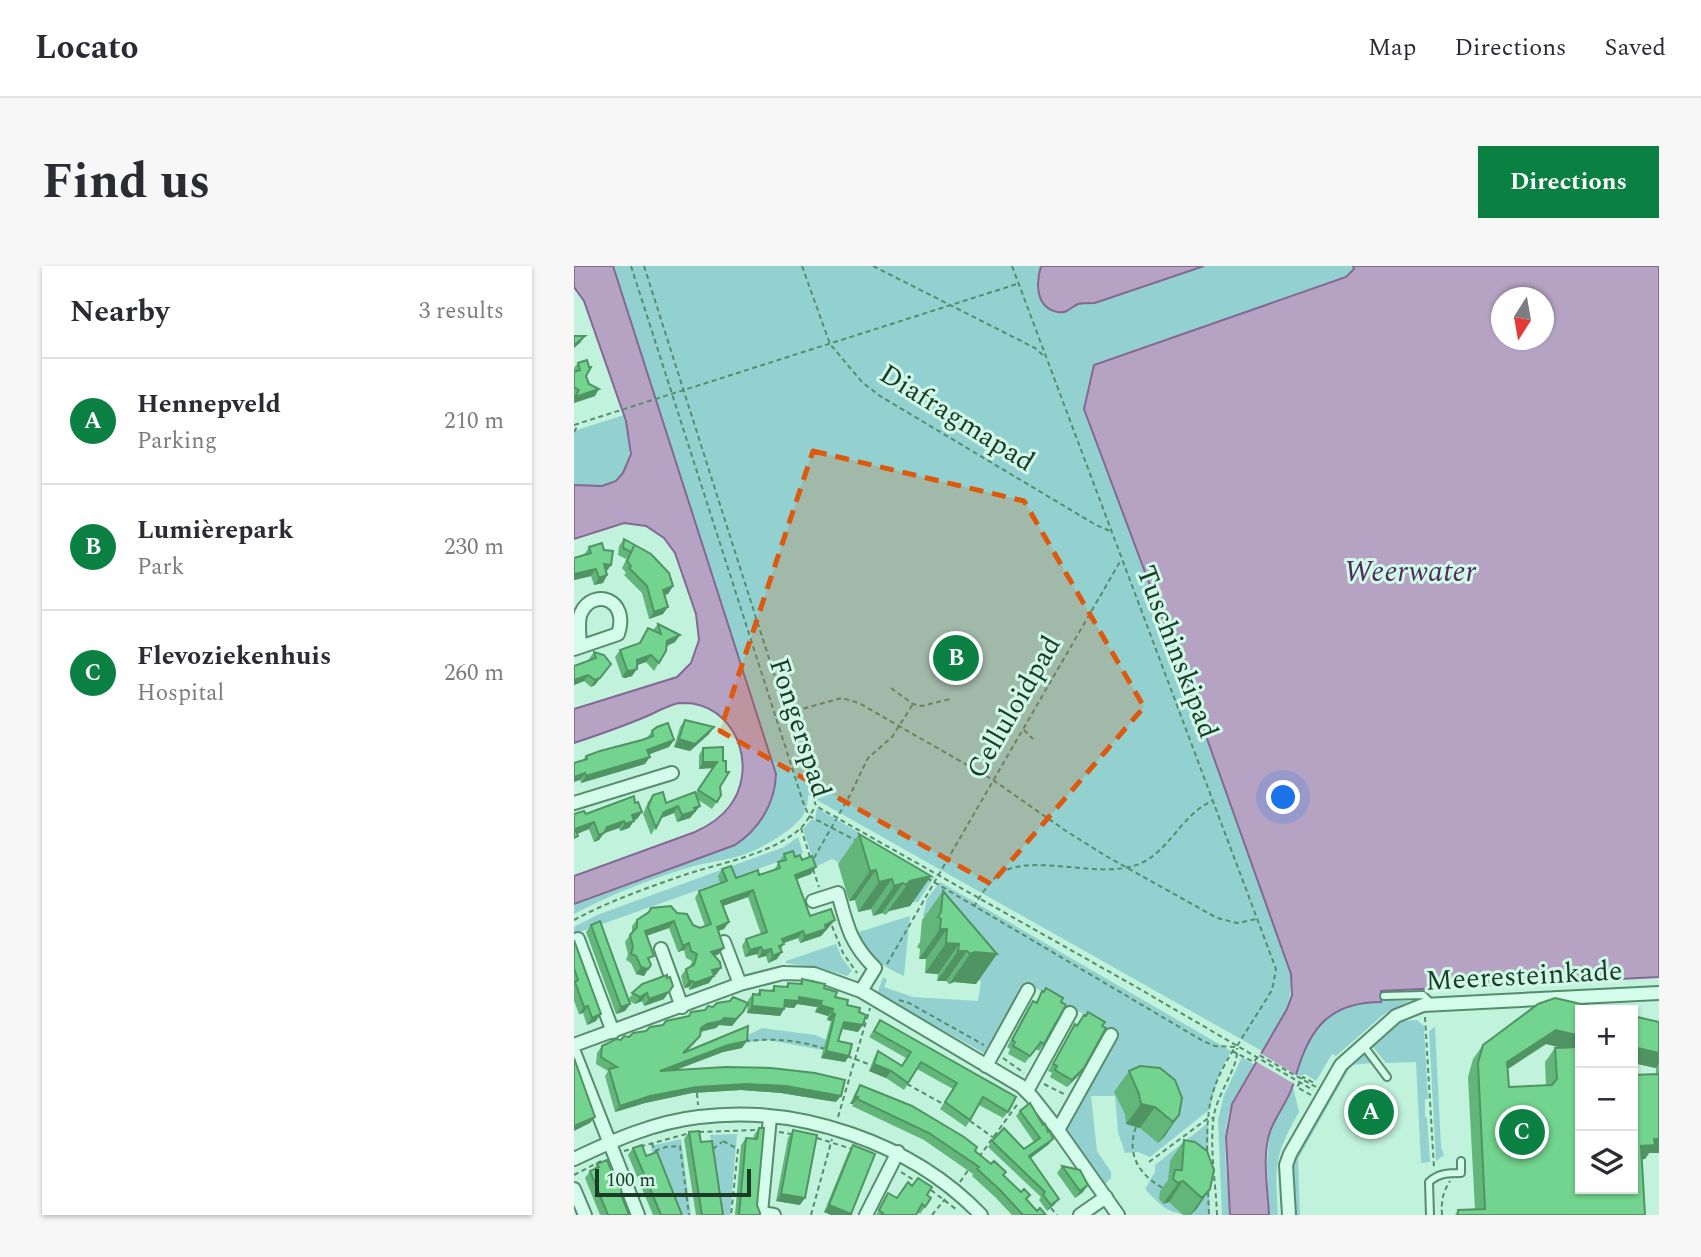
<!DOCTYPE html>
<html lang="en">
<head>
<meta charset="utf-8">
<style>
	body { margin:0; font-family:Spectral,serif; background:#f7f7f7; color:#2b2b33 }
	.controls { position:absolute; right:21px; bottom:21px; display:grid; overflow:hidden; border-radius:0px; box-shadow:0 2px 5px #0004 }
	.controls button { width:63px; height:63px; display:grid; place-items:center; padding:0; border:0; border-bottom:2px solid #e1e1e2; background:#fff; color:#2b2b33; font:35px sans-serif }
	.compass { position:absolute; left:917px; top:21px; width:63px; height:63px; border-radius:50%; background:#fff; box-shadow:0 2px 5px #0004; rotate:191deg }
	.scale { position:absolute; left:21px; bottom:18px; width:156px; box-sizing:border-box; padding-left:7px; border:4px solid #1c3b27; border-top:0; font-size:19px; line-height:24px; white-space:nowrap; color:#1c3b27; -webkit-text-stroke:5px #d0f9e8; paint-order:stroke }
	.you { position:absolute; left:710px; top:532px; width:24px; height:24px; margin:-18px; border:5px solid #fff; border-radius:50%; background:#1a73e8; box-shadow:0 0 0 10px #1a73e833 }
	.badge { display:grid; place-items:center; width:46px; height:46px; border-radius:50%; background:#0b8043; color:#fff; font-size:23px; font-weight:700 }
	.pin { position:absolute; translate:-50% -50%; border:4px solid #fff; box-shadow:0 2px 7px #0006 }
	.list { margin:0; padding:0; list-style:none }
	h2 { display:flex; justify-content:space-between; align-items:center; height:91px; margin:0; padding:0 28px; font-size:30px }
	h2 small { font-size:23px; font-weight:400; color:#7c7c81 }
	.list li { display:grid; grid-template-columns:46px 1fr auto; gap:21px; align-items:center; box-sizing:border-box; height:126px; padding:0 28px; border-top:2px solid #e1e1e2 }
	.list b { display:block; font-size:26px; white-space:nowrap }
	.list p { margin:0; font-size:23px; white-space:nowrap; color:#7c7c81 }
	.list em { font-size:23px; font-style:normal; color:#7c7c81 }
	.icon { flex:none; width:38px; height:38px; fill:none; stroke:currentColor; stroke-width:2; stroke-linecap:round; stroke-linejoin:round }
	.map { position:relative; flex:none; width:1085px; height:949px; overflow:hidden; border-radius:0px }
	header { display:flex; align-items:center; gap:42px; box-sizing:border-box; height:98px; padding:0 35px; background:#fff; border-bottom:2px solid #e1e1e2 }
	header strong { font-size:33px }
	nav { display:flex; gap:38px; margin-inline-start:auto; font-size:24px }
	.intro { display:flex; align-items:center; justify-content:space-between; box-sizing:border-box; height:168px; padding:0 42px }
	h1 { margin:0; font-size:49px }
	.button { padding:18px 32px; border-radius:0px; background:#0b8043; color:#fff; font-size:24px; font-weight:700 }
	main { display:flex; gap:42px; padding:0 42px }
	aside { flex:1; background:#fff; border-radius:0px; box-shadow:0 2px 5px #0004 }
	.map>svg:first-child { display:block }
	.green { fill:#93d1d0 }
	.water { fill:#b6a3c4; stroke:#836993; stroke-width:2; fill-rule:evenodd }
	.pier { fill:#c0f2dc }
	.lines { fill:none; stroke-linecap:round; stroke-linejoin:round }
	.lane-casing { stroke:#568d6c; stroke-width:10 }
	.street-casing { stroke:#568d6c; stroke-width:16 }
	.path { stroke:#568d6c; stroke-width:2; stroke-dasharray:5 3.5; stroke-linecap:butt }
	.lane { stroke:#d4fceb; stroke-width:6 }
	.street { stroke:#d4fceb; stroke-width:12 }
	.wall { fill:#62b67a; fill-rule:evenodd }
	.shaded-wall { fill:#509463 }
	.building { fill:#72d48e; stroke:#509463; stroke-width:2 }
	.marked { fill:#de580d; fill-opacity:0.2; stroke:#de580d; stroke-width:5; stroke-dasharray:14 9; stroke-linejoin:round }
	.labels { text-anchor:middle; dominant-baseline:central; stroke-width:6; stroke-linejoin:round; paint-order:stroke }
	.street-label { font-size:28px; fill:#1c3b27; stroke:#d0f9e8 }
	.water-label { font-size:30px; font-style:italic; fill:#522a5c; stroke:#d0f9e8 }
</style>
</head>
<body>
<header>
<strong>Locato</strong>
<nav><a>Map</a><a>Directions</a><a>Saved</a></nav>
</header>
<div class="intro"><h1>Find us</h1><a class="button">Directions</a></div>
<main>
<aside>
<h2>Nearby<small>3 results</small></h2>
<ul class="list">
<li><span class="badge">A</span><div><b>Hennepveld</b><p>Parking</p></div><em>210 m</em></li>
<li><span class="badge">B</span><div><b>Lumièrepark</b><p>Park</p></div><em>230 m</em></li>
<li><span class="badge">C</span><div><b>Flevoziekenhuis</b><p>Hospital</p></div><em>260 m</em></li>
</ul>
</aside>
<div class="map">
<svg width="1085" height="949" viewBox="0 0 1085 949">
	<rect width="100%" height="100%" fill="#c0f2dc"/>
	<path class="green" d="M38,0H467L463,15L495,45L504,38L521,37L630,0H779L780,3L772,11L520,98L510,143L626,453L717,708C718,745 706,755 688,785L234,529C234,535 233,543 229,549C220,565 180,587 162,591C148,595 134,596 120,600C81,611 36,629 0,648V638L161,579L182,561L196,537Z
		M50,149C58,173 62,214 28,219C19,221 9,219 0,219V165Z
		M243,542L360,611L344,636H337L258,593L241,601L229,563L237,554H241Z
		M224,571L229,587L0,668V661L23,649L210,581Z
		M366,616L657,785L646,806L635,844L576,891L564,886L551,887L544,866L541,830H517L523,885L537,906V912L529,920L490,866L544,767L451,716L410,787L303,728L309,711L313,714L310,721L339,731L404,735L407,716L349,650L353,633Z
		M336,650L330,710C309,701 292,689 285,666Z
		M262,678L268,692L278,705L273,710L246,702L212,697V695Z
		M806,725H809L811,735H835L809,749L762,790L758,788L742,815L731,808L726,810L721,807C730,781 746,749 774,739C784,735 796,736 807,736Z
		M843,754L850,760L854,833H851V851H853L856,896L847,897L842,796L812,797L798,780L797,777L825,755Z
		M861,761L867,881L870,889L862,895L855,765Z
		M188,762L241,769L272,782L270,788L194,774L169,777L170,771Z
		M785,787L789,788L798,797L777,799L724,893L726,949H720L716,910L720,888L769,803Z
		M668,791L681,799C674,811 664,824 658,838C645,871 654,914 656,949H648L644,854L650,829Z
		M719,821L725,846C700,890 701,899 704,949H695L693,897L696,865Z
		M634,857L636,949C599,949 595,949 571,923L581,906V899Z
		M163,868L156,949H150L136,869Z
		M107,873L117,949H107L76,880Z"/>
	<path class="water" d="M0,0H39L202,508C201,538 185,563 161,579L0,638V610L121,566C134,560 146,553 155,541C183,506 166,447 121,438C117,437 110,437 105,437C94,439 81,447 71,451C47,461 24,469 0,477V443L103,411L117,397L125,374L122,348L101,287L90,272L72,260L50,257L0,273V219L28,220L42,215L49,207L57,188L52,155L10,35L0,21Z
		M467,0H630L521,37C516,37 509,37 504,38C497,41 493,48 484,46C461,42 462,16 467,0Z
		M779,0H1085V711L807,725V736C749,736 733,769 719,819C714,835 703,848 697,863C687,888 694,923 695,949H656L652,871L658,838L713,743L718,729L717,708L626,453L510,143L520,99L772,11L780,3ZM928,32H970V74H928Z"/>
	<path class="pier" d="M686,787L724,810L722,819L681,795Z"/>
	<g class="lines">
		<defs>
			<path id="lane" d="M810,730L849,729L857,737
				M789,779L813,811
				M856,949L855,916C865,907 874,907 887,907V895"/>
			<path id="street" d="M0,383L44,368C56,333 19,321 7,347C3,356 6,371 6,381
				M0,537L98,507
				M239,635L264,627C273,660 276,677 301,702L287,725
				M4,673L39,766
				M150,676L166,718
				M87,683L108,741
				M0,779L166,718L209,707L240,708L287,725L447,820L458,831L484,864L544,949
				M0,786L64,949
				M412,800L454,724
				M453,825L496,747
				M196,851L187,947L200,949
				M484,864L537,769
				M0,893C40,874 81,856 125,851C224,838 338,877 407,949
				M0,923L11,949
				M292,949L324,886
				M506,949L532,931
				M715,949L712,899L716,888L767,799L822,750L849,739L1085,727"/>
		</defs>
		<use href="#lane" class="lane-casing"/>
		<use href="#street" class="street-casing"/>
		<path class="path" d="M57,0L229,536L235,550L283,575
			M70,0L242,540L564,722L739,824
			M228,0L256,78L288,116L306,130L522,259L536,265
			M299,0L461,82L471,91
			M438,0L702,703L698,724L663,780
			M0,159L443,18
			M0,166L4,159
			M317,422L339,438L348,440L376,433
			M213,447L268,432L285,437L419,514L492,565L532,590L643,652L663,657L683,653
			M450,464L459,473
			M227,562L236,591
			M240,592L276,529L294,492L318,471L339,438
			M239,603L245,621
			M353,612L629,775L641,780L662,781
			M400,641C406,630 414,618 423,610C453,584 525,615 565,598C595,586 608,548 638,535
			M0,654C35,635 73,622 110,609C149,596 193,590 226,563C232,557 237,548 241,541
			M258,660L269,687L283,707
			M313,698L547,294
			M325,734L335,737L410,779
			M851,751L860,902
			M171,775C198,772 225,774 251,783
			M658,785L680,796L685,789L742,821
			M273,790L297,799
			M429,792L450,807
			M333,818L371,839
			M470,818L490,828
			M123,827L124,839
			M737,829L723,821L729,811L742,818
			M264,851L296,742
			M396,855L420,872
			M562,861C552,888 565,909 589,922
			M125,866L182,864
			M205,866L217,868
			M243,872L278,883
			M149,875L164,883L157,949
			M78,877L82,888
			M139,883L148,876
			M50,885L116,867
			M81,885L92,881L106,880L115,949
			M633,885C633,838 636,822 661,781
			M405,891L445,836
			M575,896L633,853L639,852
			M327,906L343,916
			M0,909L29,894
			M386,916L395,903
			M357,924L383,944
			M634,926L635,949
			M147,936L149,949
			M477,942L483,949
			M237,949L258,873
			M358,949L371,933
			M643,949C642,917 635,881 640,849C644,826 665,801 663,782
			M868,949C867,935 869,926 876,915"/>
		<use href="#lane" class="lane"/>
		<use href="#street" class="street"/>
	</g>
	<path class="wall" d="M4,97L12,110L21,130L0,137V102Z
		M50,273L99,320L94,328L90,329L89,348L75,353L68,327L50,309L52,307L48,302L53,292L52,293L44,289L45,280Z
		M15,281L30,284L37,299L32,306L33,309L29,317L20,319L17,310L0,314V292L10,289Z
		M84,358L106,369L101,376L93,380L92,385L80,405L72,396L63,399L58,410L51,412L48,411L41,391L46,384L65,377L74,362L79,364Z
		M20,386L30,389L21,419L17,421L10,415L0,419V400L15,395V393Z
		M111,454L135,468L116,485L100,481L106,461Z
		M78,465L100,474L95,481L75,488L71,498L7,517L6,514L9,494L12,490L68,474L73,472Z
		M129,482L146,521L147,529L138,543L123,533L126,540L116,552L103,556L100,547L87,552L77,569L69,548L74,536L79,529L92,537L121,528L138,502L125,503V489Z
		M61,537L68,546L63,553L60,554L55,562L46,565L45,562L30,567L25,574L20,576L15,563L3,568L12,548Z
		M285,568L357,610L336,640L315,645L311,649L308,647L299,650L297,643L284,646L281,634L275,635L264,598Z
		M210,588L221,591L228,594L237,608L223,613L236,650L261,654L247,670L226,677L224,672L210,677L203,693L194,697L192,690L184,692L183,688L171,691L168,680L172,673L187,668L174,631L149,640L155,656L150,663L144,665L145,688L141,690L142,709H140L135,717L115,724V721L110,722L107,710L112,703L116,701L118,695L112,692L110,684L104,686L95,662L72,670L76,696L77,699L70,710L62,708L57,697L52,694L54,688L51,676L58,666V660L63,654L74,647L77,642L103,647L119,659L126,662L131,660L121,632L125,625L146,617L144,610L148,603L162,612L185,609L200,604Z
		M369,625L423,688L402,718L380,716L375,718L372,715H363L364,708L351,707L352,693H345L346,683L343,681L346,676L348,654Z
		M17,659L54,733L68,718L90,733L70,740L68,735L61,738L55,735L56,738L51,745L42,748L12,666Z
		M0,674L22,755L13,759L9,747L5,748L0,735Z
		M228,713L250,722L285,746L284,766L268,763L264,775L275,790L271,796L247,792L257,755L253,754L254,750L241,746L243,741L223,738L220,742L211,741L206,750L173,747L174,734L179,728H183L186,724L197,725L200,720L211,721L214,717L225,718Z
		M468,725L487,736L470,778L465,785L462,783L451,797L434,788L436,783L433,781L454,742L459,735L462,736Z
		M981,732L1033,744H1006V923H1059V809L1082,808V802L1059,797V750L1085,756V887H1075L1071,893H1068L1071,949H881L884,944H901L894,811L899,793L909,779L964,738ZM972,778L988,782H981L971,796L972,819L935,821L934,803Z
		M169,746L158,760L145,759L142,762L127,766L121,777L113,785L168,782L149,786L101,804L262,836L207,827L167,824L118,827L71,837L41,846L31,810L34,805L22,798L23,787L28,780L55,771Z
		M306,754L434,846L429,852L405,839L392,861L366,843L379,823L343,803L330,824L312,812L295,805L300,792L304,785L328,799L332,792L295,771Z
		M501,758L510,802L505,809L493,821L476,811L478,807L474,805Z
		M555,805L605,849L591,870L584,877L566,862L552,858L551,848L540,826Z
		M286,819L401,885L430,910L463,945L472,949H438L421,931L398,910L399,908L350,874L278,840L279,838H276L281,827Z
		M446,845L469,859L479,873L475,878L457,892L481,938L473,945L465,934L467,931L414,881L418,875L450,883L460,876L442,850Z
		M185,862L183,939L186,949H161L167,879L172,872L179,873L180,869Z
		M219,864L226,939L202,935L214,872Z
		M115,866L127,876L149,949H122L110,873Z
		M610,874L636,923L617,949H609L595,936L589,938L585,933L586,925L594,914L596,895Z
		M279,879L301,888L277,949H257L250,946L274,887Z
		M59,882L72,890L108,949H79L54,889Z
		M23,898L48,931L55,949H26L11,912L16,905L20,903Z
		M488,900L509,926L501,932L483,907Z
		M314,927L323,932L353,929L357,932L346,948L344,946L342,949H302Z"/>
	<path class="shaded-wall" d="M11,70L6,77L0,82V79Z
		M25,123L21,130L0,137L1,131Z
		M30,298L37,299L32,306Z
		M22,303L17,310L0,314V308Z
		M33,309L29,317L20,319L25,312Z
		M99,320L94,328L84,331L89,324Z
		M94,341L89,348L75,353L80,346Z
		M106,369L101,376L88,382L93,375Z
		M77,389L72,396L58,401L63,394Z
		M37,398L21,419L17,421L21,414Z
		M63,403L58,410L51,412L48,411L53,404Z
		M14,409L10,415L0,419V414Z
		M140,461L135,468L116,485L100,481L105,473Z
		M100,474L95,481L68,491L73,484Z
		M76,491L71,498L7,517L12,510Z
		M129,496H143L138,502L125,503Z
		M11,507L6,514L0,516V511Z
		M104,540L100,547L85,553L90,546Z
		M126,540L116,552L103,556L108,549Z
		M68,546L63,553L53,557L58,549Z
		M50,555L45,562L28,568L33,561Z
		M60,555L55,562L46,565L51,558Z
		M20,556L15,563L0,569L1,563Z
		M30,567L25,574L20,576L25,569Z
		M242,601L237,608L216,616L221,609Z
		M302,604L281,634L275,635L296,605Z
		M357,610L336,640L315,645L311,649L336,615Z
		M318,613L297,643L284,646L305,616Z
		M329,617L308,647L299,650L320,620Z
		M179,624L174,631L143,642L147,635Z
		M261,654L247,670L226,677L231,670Z
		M100,655L95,662L66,672L71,665Z
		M155,656L150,663L138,667L143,661Z
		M366,663H373L352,693H345Z
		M229,665L224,672L203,679L208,673Z
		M115,677L110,684L104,686L109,680Z
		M372,677L385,678L364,708L351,707Z
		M187,681L183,688L171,691L176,684Z
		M150,682L145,688L132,693L137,686Z
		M197,683L192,690L184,692L189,685Z
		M384,685H393L372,715H363Z
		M208,686L203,693L194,697L199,690Z
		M401,686L423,688L402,718L380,716L375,718L396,688Z
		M67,701L74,703L70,710L62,708Z
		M147,702L142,709L133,711L138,704Z
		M140,710L135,717L115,724L120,717Z
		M115,715H119L115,721L110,722Z
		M95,726L90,733L70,740L75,733Z
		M73,727L68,735L61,738L66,731Z
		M225,731L248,735L243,741L223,738L220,742L207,741L211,734Z
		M56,738L51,745L42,748L47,741Z
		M246,739L259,743L254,750L241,746Z
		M14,740L9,747L5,748L10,741Z
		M178,740L210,743L206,750L173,747Z
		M169,746L158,760L145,759L142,762L128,765L122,769L127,762L133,758Z
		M258,747L261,748L257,755L253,754Z
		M27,748L22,755L13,759L18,752Z
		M270,756L289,759L284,766L265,762Z
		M982,764L1006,770V786L972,778L923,810L933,796Z
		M173,775L168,782L149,786L81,812L86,805L154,779Z
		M1059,781L1085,787V798L1082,802L1059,797Z
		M252,785L275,790L271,796L247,792Z
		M300,798L317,805L312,812L295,805Z
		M510,802L505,809L493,821L498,814Z
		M172,818L212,820L267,830L262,836L207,827L167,824L118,827L71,837L41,846L46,840L76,830L123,821Z
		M281,831H284L279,838H276Z
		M567,838L581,841L566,862L552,858Z
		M605,849L591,870L584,877L599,856Z
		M21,851L16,857L0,865V860Z
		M479,873L475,878L451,896L455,890Z
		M1080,873H1085V887H1075L1071,893L1059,894L1067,880Z
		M609,915L595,936L589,938L604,917Z
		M514,919L509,926L501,932L506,925Z
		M636,923L622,944L616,949L628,932Z
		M207,928L231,932L226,939L202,935Z
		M485,933L481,938L473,945L477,939Z
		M255,939L277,948V949H257L250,946Z"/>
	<path class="building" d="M0,70H11L0,79Z
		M13,94L15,101H17L12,110L15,118L25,123L1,131L5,124L0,121V106L6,104L4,97Z
		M50,273L77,288L95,307L99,320L89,324L94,341L80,346L73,320L55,302L57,300L53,295L60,280L57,286L49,282Z
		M28,277L30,284L39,285L37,299L30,298L33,309L25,312L22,303L0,308V292L17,287L15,281Z
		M84,358L106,369L93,375L92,385L85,397L77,389L63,394V403L56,405L53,404L46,384L66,377L74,362L87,368Z
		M20,386L30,389L37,398L26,412L21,414L14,409L0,414V400L22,392Z
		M111,454L140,461L121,478L105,473Z
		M94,457L100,474L73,484L76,491L12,510L11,507L0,511V497L13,493L12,490L26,485L68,474L79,470L78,465L83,461Z
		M149,481V495H152V506H155L146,521L147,529L143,536L124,524L143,496H129V482Z
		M89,526L92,537L121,526L126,540L120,542L121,545L108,549L104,540L90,546L82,562L74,541L79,529Z
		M60,530L61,537L64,536L68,546L58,549L60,555L51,558L50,555L33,561L30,567L25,569L20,556L1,563L4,570L0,572V548L10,545L12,548Z
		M285,568L357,610L336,615L332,619L329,617L320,620L318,613L305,616L302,604L296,605Z
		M219,585L221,591L226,589L228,594L238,590L242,601L221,609L236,650L257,643L261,654L251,659L252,663L231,670L229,665L208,673L210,678L205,680L208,686L199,690L197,683L189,685L187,681L176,684L172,673L193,666L179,624L147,635L155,656L143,661L150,682L137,686L146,696L147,702L138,704L140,710L120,717L119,715H115L112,703L120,699L123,688L117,685L115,677L109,680L100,655L71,665L80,690L74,692L77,699L74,703L67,701L62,690L57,688L59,681L56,669L63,661V654L75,646L77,642L97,640L103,647L113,648L119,659L126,662L137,658L125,625L153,615L148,603L157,600L162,612L184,604L185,609L206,602L204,596L212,594L210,588Z
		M369,625L423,688L401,686L396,688L393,685H384L385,678L372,677L373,663H366L367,653L364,651L367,646Z
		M26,655L56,738L47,741L17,659Z
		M0,674L27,748L18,752L14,740L10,741L1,716L4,714L0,702Z
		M93,709V712L96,711L99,720L95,726L75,733L73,727L66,731L58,727L68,718Z
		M228,713L251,718L250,722L263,726L261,731L274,734L273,739L286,742L285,746L292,749L289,759L270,756L264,775L278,778L275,790L252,785L261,748L258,747L259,743L246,739L248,735L225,731V735L211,734L210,743L178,740L179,728L186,729V724L200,725V720L214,721V717L228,718Z
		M472,722L489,732L487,736L492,739L470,778L467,776L456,790L439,780L441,776L438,774L459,735L463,737L468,725L470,726Z
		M159,731L174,737L169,746L162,753L150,752L147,755L133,758L127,762L126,770L109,787L174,760L173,775L154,779L86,805L152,801L197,802L241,807L271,814L267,830L212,820L172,818L123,821L76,830L46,840L35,803L43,801L27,791L28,780L42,773L47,774L50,770L55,771L59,767L72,765L76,761L89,759L92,755L115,750L117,746L131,744L134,740L139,741L143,737L156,735Z
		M981,732L1033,744H1006V770L982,764L933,796L935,821L978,819L983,813L981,782L1006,781V923H1059V809L1085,808V873H1080L1081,879L1067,880L1071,949H884V944L911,943L904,797L909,779L964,738Z
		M514,746L531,756L528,760L532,762L510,802L498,814L481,804L483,800L479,798L501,758L503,760L510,749L512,750Z
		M1059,750L1085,756V787L1059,781Z
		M306,754L442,831L434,846L409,831L396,854L371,836L383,817L347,796L334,817L317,805L300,798L304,785L328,800L337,786L300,765Z
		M0,792L21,851L0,860Z
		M566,800L586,802L601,814L608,832L605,849L599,856L581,841L567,838L565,828L555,805Z
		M286,819L338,840L390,871L403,881L401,885L417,898L420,895L432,906L429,909L447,926L450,923L456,929L452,933L463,945L466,942L472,949H449L426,924L403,903L405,901L355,867L283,833L284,831H281Z
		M456,837L469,859L471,858L474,866L476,865L479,873L455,890L485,933L477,939L469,929L471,926L418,875L430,862L450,883L466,872L446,845Z
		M185,862H190L183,939L186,947V949H165L172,872L183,873Z
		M219,864L243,869L231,932L207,928Z
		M125,865L127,876L138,875L149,949H128L115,866Z
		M610,874L621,876L633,885L640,904L636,923L628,932L609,915L604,917L599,913L601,904H608Z
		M68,879L72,890L83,886L108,949H87L59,882Z
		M279,879L301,888L277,948L255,939Z
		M33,894L43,918L47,922L48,931L55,949H34L16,905L25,901L23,898Z
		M488,900L506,904L514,919L506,925Z
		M344,912L358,921L353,929L357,932L351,941L348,938L342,949H307L309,947L305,944L314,927L323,932L334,916L338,920Z"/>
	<path class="marked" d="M239,185L450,235L570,441L417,618L146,465Z"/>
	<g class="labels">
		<g class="street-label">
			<text transform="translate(383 152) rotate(32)">Diafragmapad</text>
			<text transform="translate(603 386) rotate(69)">Tuschinskipad</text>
			<text transform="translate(440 441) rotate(-60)">Celluloidpad</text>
			<text transform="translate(226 462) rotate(72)">Fongerspad</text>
			<text transform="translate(950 710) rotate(-3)">Meeresteinkade</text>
		</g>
		<g class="water-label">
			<text x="836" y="306">Weerwater</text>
		</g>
	</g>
</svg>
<div class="controls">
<button>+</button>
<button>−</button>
<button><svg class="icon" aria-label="layers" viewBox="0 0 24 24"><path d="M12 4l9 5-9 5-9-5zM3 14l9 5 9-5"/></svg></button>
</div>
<svg class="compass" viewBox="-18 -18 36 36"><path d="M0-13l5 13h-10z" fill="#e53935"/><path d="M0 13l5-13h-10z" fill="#7c7c81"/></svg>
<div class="scale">100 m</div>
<div class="you"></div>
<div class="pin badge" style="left:797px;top:846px">A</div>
<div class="pin badge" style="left:382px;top:392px">B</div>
<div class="pin badge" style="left:948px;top:866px">C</div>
</div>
</main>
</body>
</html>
